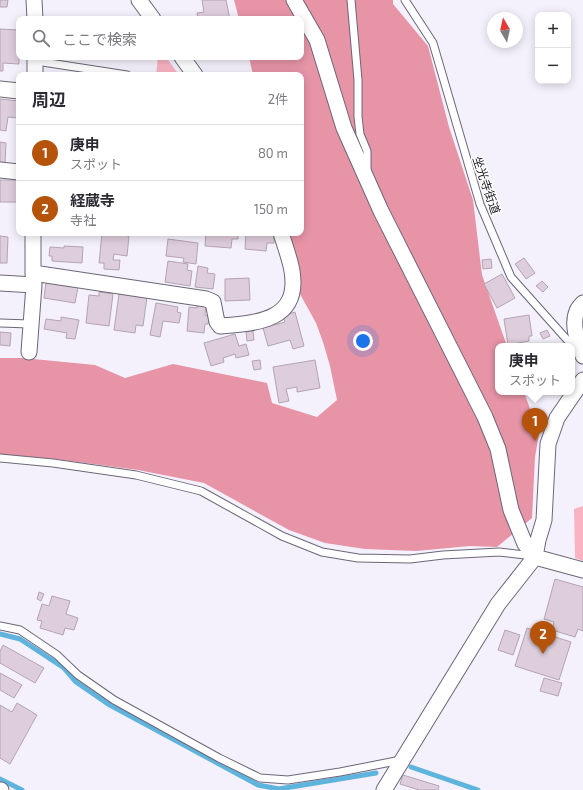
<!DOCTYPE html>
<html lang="ja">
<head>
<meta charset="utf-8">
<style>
	body { margin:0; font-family:"Exo 2","Noto Sans JP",sans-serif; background:#f2f2f3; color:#2b2b33 }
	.controls { position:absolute; right:12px; top:12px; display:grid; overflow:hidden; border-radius:8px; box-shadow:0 2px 10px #0003 }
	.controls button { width:36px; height:36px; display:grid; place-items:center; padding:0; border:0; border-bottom:1px solid #e1e1e2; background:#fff; color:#2b2b33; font:20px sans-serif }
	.compass { position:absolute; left:487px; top:12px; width:36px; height:36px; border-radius:50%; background:#fff; box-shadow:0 2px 10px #0003; rotate:351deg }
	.you { position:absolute; left:363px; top:341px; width:14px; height:14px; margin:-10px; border:3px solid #fff; border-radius:50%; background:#1a73e8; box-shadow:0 0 0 6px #1a73e833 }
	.badge { display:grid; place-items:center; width:26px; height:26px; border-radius:50%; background:#b45309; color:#fff; font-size:13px; font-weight:700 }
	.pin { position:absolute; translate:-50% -33px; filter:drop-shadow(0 1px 2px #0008) }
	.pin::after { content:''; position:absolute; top:21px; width:14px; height:12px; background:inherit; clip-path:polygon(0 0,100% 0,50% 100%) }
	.popup { position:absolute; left:495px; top:343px; width:80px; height:52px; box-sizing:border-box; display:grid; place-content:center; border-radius:8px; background:#fff; filter:drop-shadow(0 1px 3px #0005); font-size:13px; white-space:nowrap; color:#7c7c81 }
	.popup b { font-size:15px; color:#2b2b33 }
	.popup::after { content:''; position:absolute; left:50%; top:100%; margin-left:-8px; border:8px solid transparent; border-top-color:#fff }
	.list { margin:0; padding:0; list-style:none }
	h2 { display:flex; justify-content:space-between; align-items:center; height:52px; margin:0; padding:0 16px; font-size:17px }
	h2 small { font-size:13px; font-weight:400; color:#7c7c81 }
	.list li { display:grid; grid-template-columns:26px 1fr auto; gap:12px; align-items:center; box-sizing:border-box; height:56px; padding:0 16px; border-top:1px solid #e1e1e2 }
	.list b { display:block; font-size:15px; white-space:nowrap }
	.list p { margin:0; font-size:13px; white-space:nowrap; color:#7c7c81 }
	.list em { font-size:13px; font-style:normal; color:#7c7c81 }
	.icon { flex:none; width:22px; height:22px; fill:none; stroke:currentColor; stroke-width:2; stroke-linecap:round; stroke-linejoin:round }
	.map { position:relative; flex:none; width:583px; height:790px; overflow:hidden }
	.search { position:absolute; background:#fff; box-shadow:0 2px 10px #0003; left:16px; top:16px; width:288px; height:44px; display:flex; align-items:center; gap:10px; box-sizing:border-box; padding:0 14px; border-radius:8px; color:#7c7c81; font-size:15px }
	.panel { position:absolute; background:#fff; box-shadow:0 2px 10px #0003; left:16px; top:72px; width:288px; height:164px; border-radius:8px }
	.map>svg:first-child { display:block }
	.green { fill:#fab3c2 }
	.forest { fill:#e694a6 }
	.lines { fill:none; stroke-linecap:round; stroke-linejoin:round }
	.stream { stroke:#5fb4dd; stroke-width:5 }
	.building { fill:#decddb; stroke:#b4a4b1 }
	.service-casing { stroke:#6c6778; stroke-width:9 }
	.minor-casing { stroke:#6c6778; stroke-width:17 }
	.service { stroke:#fff; stroke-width:7 }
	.minor { stroke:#fff; stroke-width:15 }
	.labels { text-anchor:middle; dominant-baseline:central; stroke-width:3; stroke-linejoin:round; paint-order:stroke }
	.street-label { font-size:12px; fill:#242229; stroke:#fff }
</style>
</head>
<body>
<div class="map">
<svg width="583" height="790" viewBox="0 0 583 790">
	<rect width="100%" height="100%" fill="#f4f1fc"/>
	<path class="green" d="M158,57H166L179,75H156Z
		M583,506V561L575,558L574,509Z"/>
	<path class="forest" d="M234,0H393V4L428,46L449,127L473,200L482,275L507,346H498V392H524L539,434L535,457L532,518L497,547L470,546L416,551L365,549L325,543L289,530L204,483L138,470L55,459L0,455V358H23L95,365L125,378L173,364L267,383L272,403L317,417L337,400L330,366L323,342L316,323L300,294L286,233H301V75H253L249,57H301V19H239Z"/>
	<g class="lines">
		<path class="stream" d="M0,634L20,639L64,668L76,682L108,704L258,785L279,789L376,773
			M411,767L478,790
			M0,779L22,790"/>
	</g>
	<path class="building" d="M0,0H8L7,7H0Z
		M202,0H226L230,19H198L197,13L204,12Z
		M0,29L19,30V64L3,63V71H0Z
		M0,99L19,101V118L8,117L6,131L0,130Z
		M0,142L6,143L5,164L0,163Z
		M0,180H19V202H0Z
		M102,233L129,236L127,256L114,254L113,260H120L119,270L104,269V263H99Z
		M206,233H238V239H232L231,248L205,246Z
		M246,233L274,235V243H267L266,251L245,249Z
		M0,236L8,237L7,263H0Z
		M168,239L198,243L196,264L183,262L184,258L166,256Z
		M64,246L83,247L82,263L52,261V256H49L50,247L64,248Z
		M524,258L535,273L526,279L515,264Z
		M491,259L492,268L483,269L482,260Z
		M168,261L188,264L187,270L192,271L190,286L165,282Z
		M198,266L208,268L207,273L215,274L213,289L195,287Z
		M502,274L515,298L497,308L484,284Z
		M249,278L250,300L225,301V279Z
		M542,281L548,287L543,292L536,286Z
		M46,282L78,287L75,303L44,298Z
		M99,292L113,294L109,326L86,323L89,295L99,296Z
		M119,294L147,297L143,326L136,325L135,333L114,330Z
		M156,303L178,307L177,312L181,313L179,323L163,321L160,337L150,335Z
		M197,304L206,305L205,315L209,316L208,324H205L204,333L187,331L189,307L197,308Z
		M295,312L304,346L293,349L290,340L268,346L263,328L285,322L283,316Z
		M529,315L532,336H529V341L508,345L504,319Z
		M61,317L79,320L75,339L66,338L67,333L44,329L46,319L61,321Z
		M547,330L550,336L543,339L540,333Z
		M253,331L254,340L247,341L246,332Z
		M0,332L11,333L10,346L0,345Z
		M235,334L239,346L246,344L249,355L236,358L235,354L223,358L224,362L211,366L204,343Z
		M260,360L261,369L254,370L252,361Z
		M315,360L320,388L297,392V387L286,389L289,401L279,403L273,367Z
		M555,579L583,587V631L578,629L575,637L552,630L554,622L544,619Z
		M39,592L44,594L41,601L37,599Z
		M52,596L70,601L66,614L78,618L74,630L65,628L63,635L40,628L42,621L37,620L42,604L49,606Z
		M527,628L571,642L559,680L515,666Z
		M505,630L520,635L513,655L498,650Z
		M3,645L44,668L35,683L0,663V651Z
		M0,673L22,685L14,698L0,690Z
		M544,678L562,683L558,696L540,691Z
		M17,703L37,715L10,764L0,758V705L12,712Z
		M403,775L439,786L438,790H419L400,784Z"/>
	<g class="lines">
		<defs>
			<path id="service" d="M351,0L358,80V117L360,134L367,151V170
				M405,0L433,43L480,204L511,277L578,352
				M36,61L127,75
				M0,323L30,324
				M0,458L53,463L136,475L201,491L282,536L322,552L358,558L410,559L443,555L499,552L533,556
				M0,626L20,630L57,655L78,675L114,700L219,758L260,778L288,780L340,772L401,760"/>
			<path id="minor" d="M34,0L35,19
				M139,0L153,19
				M294,0L317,40L344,128L381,211L485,417L498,449L511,510L525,544L535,557L583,570
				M182,57L195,75
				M35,75V57
				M0,89L19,91
				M0,170L19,172
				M33,273L206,299L213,302L217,322L220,326C257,323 300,321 292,271C290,259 285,246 281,233
				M0,283L34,285
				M583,303C581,305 578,308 577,311C571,325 578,342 583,356
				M29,352L34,285L33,273V233
				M0,790H1
				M384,790L498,604L535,557L538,540L544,520L548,444L557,418L583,380"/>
		</defs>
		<use href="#service" class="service-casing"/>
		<use href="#minor" class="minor-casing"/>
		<use href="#service" class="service"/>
		<use href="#minor" class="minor"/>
	</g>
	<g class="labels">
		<g class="street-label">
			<text transform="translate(487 185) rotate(71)">坐光寺街道</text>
		</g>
	</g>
</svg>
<div class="controls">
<button>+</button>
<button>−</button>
</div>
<svg class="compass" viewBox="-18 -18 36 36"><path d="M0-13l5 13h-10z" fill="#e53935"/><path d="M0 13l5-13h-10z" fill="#7c7c81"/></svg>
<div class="you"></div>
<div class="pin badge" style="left:535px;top:441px">1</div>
<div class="popup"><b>庚申</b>スポット</div>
<div class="pin badge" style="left:543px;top:654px">2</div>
<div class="search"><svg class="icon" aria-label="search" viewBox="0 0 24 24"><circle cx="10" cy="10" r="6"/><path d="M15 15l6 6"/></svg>ここで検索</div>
<section class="panel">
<h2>周辺<small>2件</small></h2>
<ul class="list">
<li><span class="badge">1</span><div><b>庚申</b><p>スポット</p></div><em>80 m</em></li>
<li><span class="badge">2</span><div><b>経蔵寺</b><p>寺社</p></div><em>150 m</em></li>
</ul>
</section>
</div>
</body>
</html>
